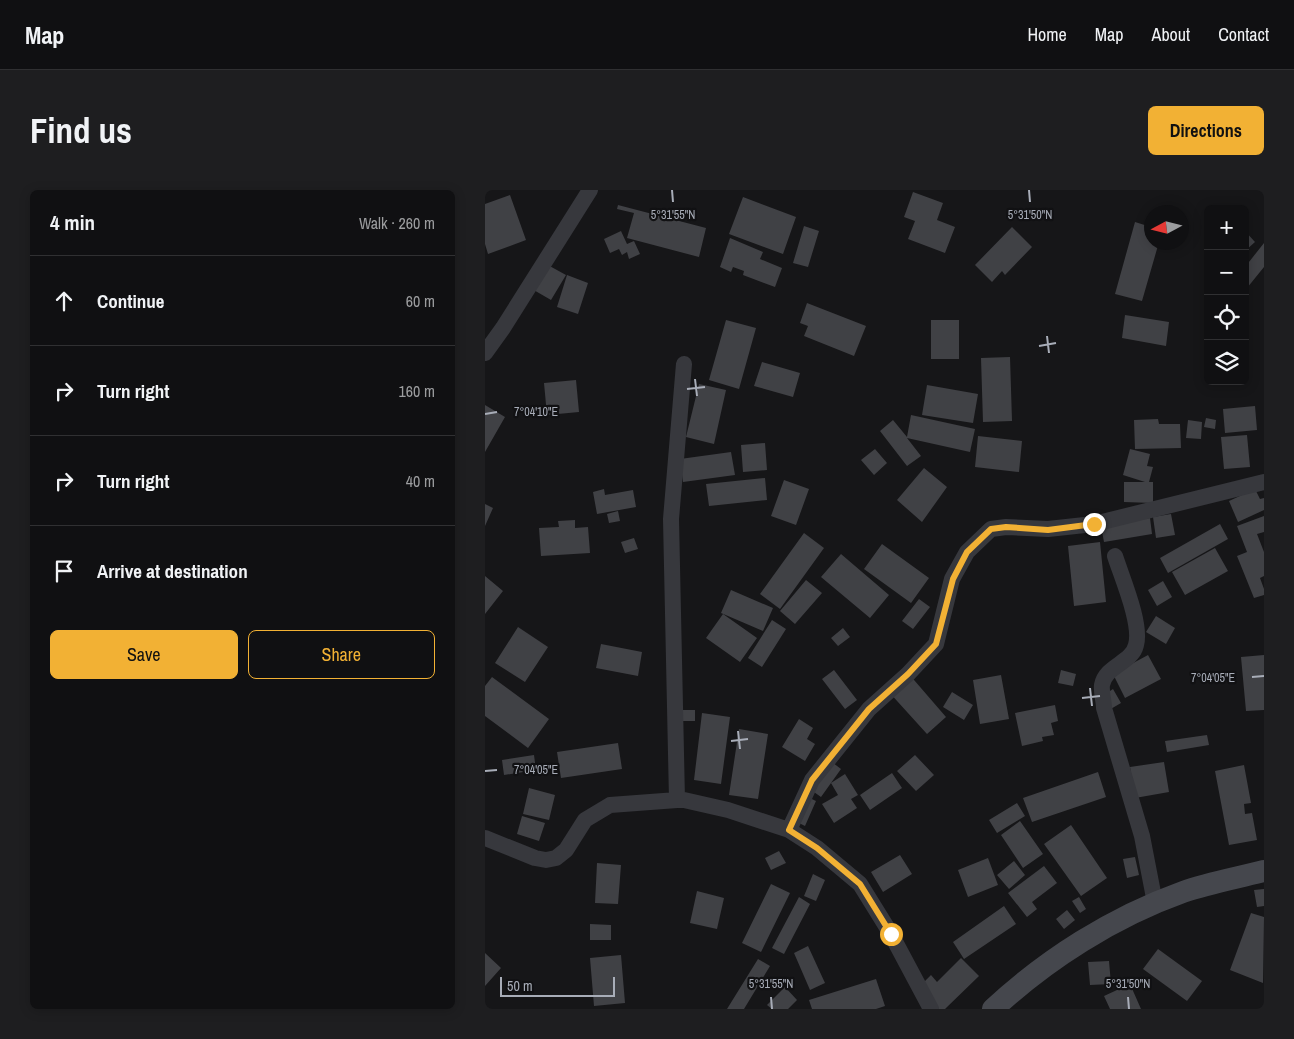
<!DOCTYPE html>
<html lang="en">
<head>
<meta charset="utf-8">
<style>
	body { margin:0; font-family:"Archivo Narrow",sans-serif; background:#1e1e20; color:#f1f3f6 }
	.controls { position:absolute; right:15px; top:15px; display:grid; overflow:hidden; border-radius:8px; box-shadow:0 2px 12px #0003 }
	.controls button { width:45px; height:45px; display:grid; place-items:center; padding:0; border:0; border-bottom:1px solid #303032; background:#101012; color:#f1f3f6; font:25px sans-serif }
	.compass { position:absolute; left:659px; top:15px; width:45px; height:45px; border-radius:50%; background:#101012; box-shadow:0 2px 12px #0003; rotate:263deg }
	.scale { position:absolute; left:15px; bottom:12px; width:115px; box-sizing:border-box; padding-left:5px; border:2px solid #a8adb8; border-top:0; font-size:14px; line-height:18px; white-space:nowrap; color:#a8adb8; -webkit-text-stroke:4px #111113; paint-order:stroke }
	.stop { position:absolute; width:15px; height:15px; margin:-11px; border:4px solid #f2b134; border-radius:50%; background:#fff }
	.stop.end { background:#f2b134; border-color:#fff; box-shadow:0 1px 5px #0008 }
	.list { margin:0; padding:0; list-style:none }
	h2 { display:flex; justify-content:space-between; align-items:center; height:65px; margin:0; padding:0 20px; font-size:21px }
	h2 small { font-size:16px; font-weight:400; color:#9c9d9f }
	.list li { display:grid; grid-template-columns:32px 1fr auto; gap:15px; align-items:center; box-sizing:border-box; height:90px; padding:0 20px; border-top:1px solid #303032 }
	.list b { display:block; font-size:19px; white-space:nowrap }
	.list em { font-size:16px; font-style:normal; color:#9c9d9f }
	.actions { display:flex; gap:10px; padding:15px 20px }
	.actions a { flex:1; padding:11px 0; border:1px solid #f2b134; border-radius:8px; text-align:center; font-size:18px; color:#f2b134 }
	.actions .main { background:#f2b134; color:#111 }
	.icon { flex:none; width:28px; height:28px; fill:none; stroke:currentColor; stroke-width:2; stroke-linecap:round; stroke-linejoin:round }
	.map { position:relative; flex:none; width:779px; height:819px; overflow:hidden; border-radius:8px }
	header { display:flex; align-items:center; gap:30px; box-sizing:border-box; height:70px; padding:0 25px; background:#101012; border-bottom:1px solid #303032 }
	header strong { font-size:24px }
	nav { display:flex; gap:28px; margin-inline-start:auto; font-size:18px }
	.intro { display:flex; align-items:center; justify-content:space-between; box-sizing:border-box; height:120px; padding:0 30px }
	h1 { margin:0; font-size:35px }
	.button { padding:12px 22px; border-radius:8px; background:#f2b134; color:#111; font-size:18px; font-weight:700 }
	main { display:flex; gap:30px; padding:0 30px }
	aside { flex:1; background:#101012; border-radius:8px; box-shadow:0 2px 12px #0003 }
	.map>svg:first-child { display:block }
	.building { fill:#404145 }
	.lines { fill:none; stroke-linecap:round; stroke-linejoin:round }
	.street { stroke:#37383d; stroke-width:16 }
	.secondary { stroke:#45474d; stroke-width:22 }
	.route { stroke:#f2b134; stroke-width:6 }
	.ticks { fill:none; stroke:#a8adb8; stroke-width:2 }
	.ticks-label { font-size:12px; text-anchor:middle; fill:#a8adb8; stroke:#111113; stroke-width:4.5; stroke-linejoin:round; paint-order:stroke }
</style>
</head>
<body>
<header>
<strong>Map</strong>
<nav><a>Home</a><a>Map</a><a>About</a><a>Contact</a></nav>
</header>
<div class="intro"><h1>Find us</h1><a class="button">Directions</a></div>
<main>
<aside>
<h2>4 min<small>Walk · 260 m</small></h2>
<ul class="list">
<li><svg class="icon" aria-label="ahead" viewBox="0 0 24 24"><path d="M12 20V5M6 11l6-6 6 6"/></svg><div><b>Continue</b></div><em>60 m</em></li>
<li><svg class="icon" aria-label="right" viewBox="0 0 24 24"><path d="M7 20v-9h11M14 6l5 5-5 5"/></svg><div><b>Turn right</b></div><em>160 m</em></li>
<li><svg class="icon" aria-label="right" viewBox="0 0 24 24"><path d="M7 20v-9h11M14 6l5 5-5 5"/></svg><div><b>Turn right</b></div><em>40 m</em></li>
<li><svg class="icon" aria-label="arrive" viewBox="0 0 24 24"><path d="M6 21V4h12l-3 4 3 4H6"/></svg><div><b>Arrive at destination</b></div></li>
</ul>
<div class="actions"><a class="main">Save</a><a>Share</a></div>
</aside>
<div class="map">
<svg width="779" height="819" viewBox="0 0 779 819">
	<rect width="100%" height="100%" fill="#161618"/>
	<path class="building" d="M428,2L458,13L452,30L470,37L460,63L423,49L430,31L419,27Z
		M25,5L41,50L3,64L0,54V14Z
		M258,7L311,27L298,64L244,44Z
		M133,15L221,38L214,67L142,48L149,23L132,19Z
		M650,32L666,37V52H674L657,111L630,104Z
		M319,36L334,41L323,77L308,73Z
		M527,37L547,57L520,85L517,81L507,92L490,75Z
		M136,41L142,54L149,51L155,64L144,69L142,62L137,65L134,59L125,63L119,49Z
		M760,41L770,52L760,61Z
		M245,48L278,62L275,69L297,78L290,97L258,85L259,81L248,77L246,82L235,77Z
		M779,53V77L762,98L760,97V77Z
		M61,74L81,85L66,110L47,99Z
		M82,85L103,93L93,124L72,117Z
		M322,113L381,136L369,166L319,146L323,136L315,133Z
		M640,125L684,132L681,156L637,148Z
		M241,130L271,138L254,199L224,190Z
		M446,130H474V169H446Z
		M525,167L527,231L498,232L496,168Z
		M277,172L315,183L308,207L269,196Z
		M91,190L94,222L62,225L59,193Z
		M214,194L241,200L229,254L201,247Z
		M442,195L493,204L488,233L437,225Z
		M0,215L20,227L0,262Z
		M770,216L772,240L740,243L738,219Z
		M426,225L490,239L485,262L422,248L436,266L422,276L395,241L408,230L422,247Z
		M721,228L731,230L730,239L719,237Z
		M673,229L674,234H695L696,258L650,259L649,230Z
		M703,230L717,232L716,249L701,248Z
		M762,245L765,277L739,279L736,247Z
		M493,246L537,251L534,282L490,277Z
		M280,253L282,280L258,282L256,255Z
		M390,259L402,273L389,285L376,270Z
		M645,259L665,264L662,276L668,277L664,292H668V313L639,312V292H660L638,285Z
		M246,262L250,285L198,292L195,269Z
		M439,278L462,297L437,332L412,310Z
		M280,288L282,310L224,316L221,294Z
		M299,290L324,299L311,335L286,326Z
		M119,299L120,305L148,300L151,317L112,324L108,302Z
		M770,299L775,309L779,308V320L753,332L744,311Z
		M0,314L8,318L0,336Z
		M133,321L135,331L124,333L122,324Z
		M686,324L690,345L671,348L668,327Z
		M779,326V342L772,344L779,362V386L775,388L779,399V405L769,408L752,366L762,362L752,336Z
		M665,328L667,344L619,352L616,336Z
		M90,330V338L103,337L105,363L56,366L54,338L74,337L73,331Z
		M735,334L743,349L683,383L675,368Z
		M319,343L339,358L295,419L275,404Z
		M149,348L153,359L140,363L136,352Z
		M615,352L621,412L589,416L583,356Z
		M397,354L444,388L426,413L379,379Z
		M730,358L743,381L700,405L687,382Z
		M356,364L404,405L385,428L336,387Z
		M0,386L18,401L0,424Z
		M321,390L337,403L310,434L295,421Z
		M678,391L687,407L672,416L663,400Z
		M246,400L288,418L278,441L236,423Z
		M434,409L445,417L428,439L417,431Z
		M238,424L272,448L255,472L221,448Z
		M671,426L690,438L681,454L661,442Z
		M287,430L301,439L277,477L263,468Z
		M33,437L63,457L40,492L10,473Z
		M358,438L365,447L353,456L346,448Z
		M116,454L157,462L153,486L111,478Z
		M663,465L676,489L640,508L628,484Z
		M779,465V520L761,521L756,467Z
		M349,480L372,510L360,519L337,489Z
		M576,480L591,484L588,496L573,493Z
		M423,483L461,527L442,544L403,501Z
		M516,485L524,529L495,534L488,490Z
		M7,487L64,529L43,558L0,526V496Z
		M628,499L636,513L624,520L616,507Z
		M467,502L488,515L479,530L458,517Z
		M570,515L573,531L566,533L569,545L557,547L558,551L537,556L530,523Z
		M193,520H210V531H193Z
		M217,523L245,527L236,594L209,590Z
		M314,529L328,538L322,549L330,554L320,571L297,557Z
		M254,539L283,544L273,609L244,605Z
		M722,545L724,555L682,562L680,551Z
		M133,553L137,579L76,588L72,562Z
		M49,565L51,580L19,585L17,570Z
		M430,565L449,585L431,601L412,581Z
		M339,566L356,579L346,593L360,584L373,605L366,609L372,618L349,633L337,614L353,605L346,593L336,607L319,595Z
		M679,572L684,602L650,608L645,577Z
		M759,575L766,613L759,614L760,624L767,623L772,650L744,655L730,581Z
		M613,582L621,607L547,632L538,608Z
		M407,583L417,598L385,620L375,605Z
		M44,598L70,605L64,630L38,624Z
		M314,603L331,611L320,636L304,628Z
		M532,613L540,626L512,643L504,630Z
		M37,626L60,633L54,651L32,644Z
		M535,631L558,664L538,678L516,645Z
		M586,635L622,688L596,706L559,654Z
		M294,661L301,673L286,680L280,668Z
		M415,665L427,684L398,702L386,682Z
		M650,667L654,685L642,688L638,669Z
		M503,668L513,695L483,707L473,680Z
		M529,671L540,685L524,699L512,685Z
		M112,673L136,675L133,714L110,713Z
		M559,676L572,693L547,712L552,719L542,727L523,703Z
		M328,684L340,690L331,711L319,706Z
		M286,694L305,703L276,762L257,753Z
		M779,699V716L772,717L769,700Z
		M212,701L239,708L232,739L205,733Z
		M314,707L325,714L299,764L287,758Z
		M594,707L601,719L595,723L587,711Z
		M519,716L531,734L479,769L468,752Z
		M582,720L590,730L579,739L571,729Z
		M766,723L779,727L778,793L745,780Z
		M105,734L126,735V750H105Z
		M323,756L340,793L325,800L309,763Z
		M673,759L717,791L702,811L658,779Z
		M0,763L16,778L0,796Z
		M136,765L140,813L109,816L105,768Z
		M476,768L494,786L460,819H452L432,799L446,785L452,792Z
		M273,769L285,776L259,819H242Z
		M624,771L626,794L605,795L603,772Z
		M391,789L400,816L391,819H327L324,810Z
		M645,794L656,819H625L619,806Z
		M300,797L312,810L303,819H287L282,815Z"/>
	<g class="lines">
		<path class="street" d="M0,163L18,138L105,0
			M630,366C637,388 657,434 651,455C647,473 620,476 617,495C616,502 619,511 619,518L657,646L670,713
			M192,610L186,329L199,174
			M304,640L327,590L384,519L423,484L451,454L467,389L482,362L506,339L521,337L563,339L609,334L779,292
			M0,648L50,668L61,670L71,668L81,660L100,630L125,615L192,610H199L243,620L304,640L332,658L375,694L406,744L446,819"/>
		<path class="secondary" d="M508,819C562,769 628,727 698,702C724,693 752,688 779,681"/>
	</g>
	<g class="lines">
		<path class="route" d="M406,744L375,694L332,658L304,640L327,590L384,519L423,484L451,454L468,389L482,362L506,339L521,337L563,340L609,334"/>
	</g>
	<path class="ticks" d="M187,0L188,12M544,0L545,12M562,146L564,163M554,156L571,153M210,189L212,206M202,199L220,197M0,224L12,222M767,487L779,486M605,498L607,516M597,508L615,506M253,541L255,559M246,551L263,549M0,581L12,580M286,807L287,819M643,807L644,819"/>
	<g class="ticks-label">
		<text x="188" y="29">5°31'55"N</text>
		<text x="545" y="29">5°31'50"N</text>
		<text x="51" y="226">7°04'10"E</text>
		<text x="728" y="492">7°04'05"E</text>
		<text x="51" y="584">7°04'05"E</text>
		<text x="286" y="798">5°31'55"N</text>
		<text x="643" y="798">5°31'50"N</text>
	</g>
</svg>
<div class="controls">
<button>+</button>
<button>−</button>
<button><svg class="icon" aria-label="locate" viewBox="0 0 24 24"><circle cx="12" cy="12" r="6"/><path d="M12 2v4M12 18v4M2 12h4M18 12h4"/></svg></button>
<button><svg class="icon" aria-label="layers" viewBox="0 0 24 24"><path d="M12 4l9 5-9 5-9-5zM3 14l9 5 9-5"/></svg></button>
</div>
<svg class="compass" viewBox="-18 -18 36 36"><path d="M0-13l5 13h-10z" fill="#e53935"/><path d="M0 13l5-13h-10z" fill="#9c9d9f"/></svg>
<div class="scale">50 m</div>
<div class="stop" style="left:406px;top:744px"></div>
<div class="stop end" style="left:609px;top:334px"></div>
</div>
</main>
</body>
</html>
